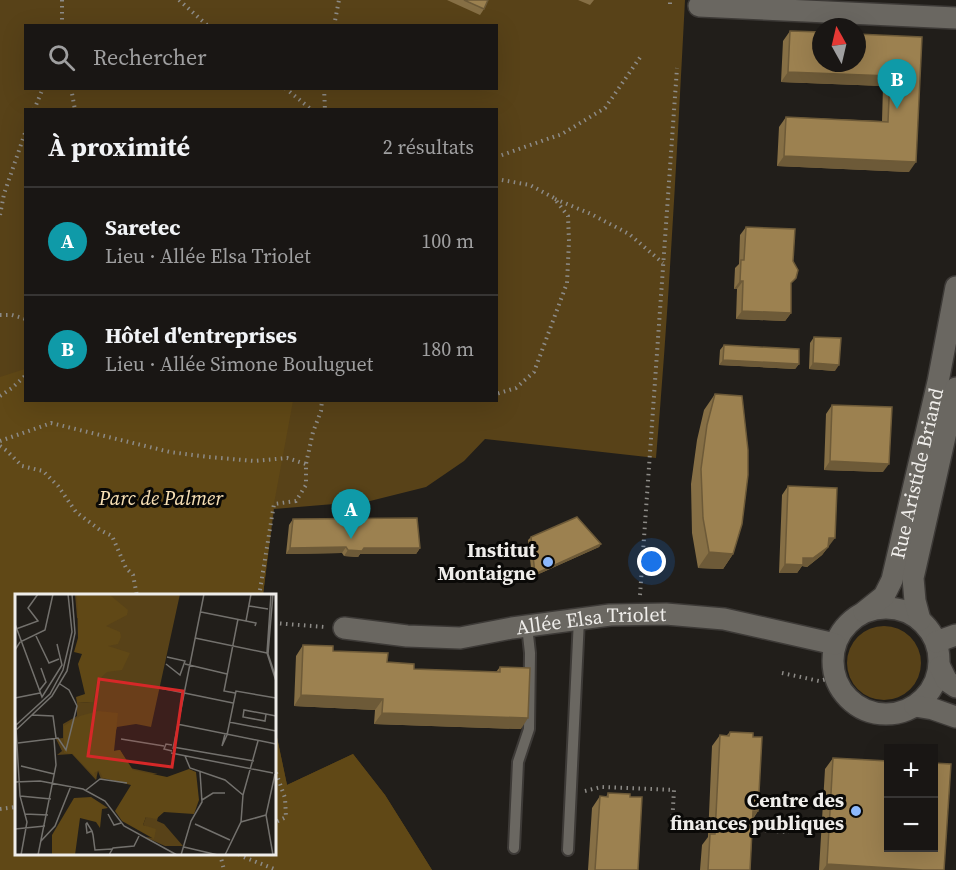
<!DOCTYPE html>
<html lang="fr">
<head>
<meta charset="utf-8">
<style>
	body { margin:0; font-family:"Source Serif 4",serif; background:#262322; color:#f1f3f6 }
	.controls { position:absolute; right:18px; bottom:18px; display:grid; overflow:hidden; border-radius:0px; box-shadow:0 6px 24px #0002 }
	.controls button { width:54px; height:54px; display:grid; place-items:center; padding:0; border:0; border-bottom:2px solid #373534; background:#191614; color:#f1f3f6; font:30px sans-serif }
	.compass { position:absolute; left:812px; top:18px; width:54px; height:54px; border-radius:50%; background:#191614; box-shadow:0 6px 24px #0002; rotate:352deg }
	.you { position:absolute; left:652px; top:562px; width:21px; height:21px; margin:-15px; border:4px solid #fff; border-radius:50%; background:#1a73e8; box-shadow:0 0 0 9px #1a73e833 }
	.badge { display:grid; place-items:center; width:39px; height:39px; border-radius:50%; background:#8db9fc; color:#fff; font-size:20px; font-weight:700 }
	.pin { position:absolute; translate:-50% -50px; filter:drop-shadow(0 2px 3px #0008) }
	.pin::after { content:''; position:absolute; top:32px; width:21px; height:18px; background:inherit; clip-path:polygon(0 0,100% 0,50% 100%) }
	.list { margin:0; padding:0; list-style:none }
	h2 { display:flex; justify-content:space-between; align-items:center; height:78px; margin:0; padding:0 24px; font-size:26px }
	h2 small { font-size:20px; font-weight:400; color:#9f9fa0 }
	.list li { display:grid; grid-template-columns:39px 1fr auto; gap:18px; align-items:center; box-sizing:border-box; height:108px; padding:0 24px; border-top:2px solid #373534 }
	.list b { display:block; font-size:22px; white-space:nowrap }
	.list p { margin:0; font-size:20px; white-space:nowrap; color:#9f9fa0 }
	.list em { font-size:20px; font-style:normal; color:#9f9fa0 }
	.icon { flex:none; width:33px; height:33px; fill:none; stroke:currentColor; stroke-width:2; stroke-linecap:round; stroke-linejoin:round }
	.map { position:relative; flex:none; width:956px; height:870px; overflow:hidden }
	.search { position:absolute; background:#191614; box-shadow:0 6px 24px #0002; left:24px; top:24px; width:474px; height:66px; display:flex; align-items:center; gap:15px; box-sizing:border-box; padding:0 21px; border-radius:0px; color:#9f9fa0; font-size:22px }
	.panel { position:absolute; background:#191614; box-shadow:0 6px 24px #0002; left:24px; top:108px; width:474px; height:294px; border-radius:0px }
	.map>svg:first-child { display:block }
	.green { fill:#584218; fill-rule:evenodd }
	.forest { fill:#604816 }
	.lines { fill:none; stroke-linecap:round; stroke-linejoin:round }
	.lane-casing { stroke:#3d3a37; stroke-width:14 }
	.street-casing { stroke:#3d3a37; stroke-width:24 }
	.path { stroke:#8d8b87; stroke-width:4; stroke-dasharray:1.5 4.5; stroke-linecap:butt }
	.lane { stroke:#6a6761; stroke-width:10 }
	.street { stroke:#6a6761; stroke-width:21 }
	.wall { fill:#866f45 }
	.shaded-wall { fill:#6d5a38 }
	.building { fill:#9c8150; stroke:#6d5a38; stroke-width:1.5 }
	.poi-dot { fill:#8db9fc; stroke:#0a0907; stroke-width:2 }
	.labels { text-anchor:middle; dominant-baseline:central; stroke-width:6; stroke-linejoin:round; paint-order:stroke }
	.street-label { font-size:20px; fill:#efedea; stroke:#0a0907 }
	.park-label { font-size:20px; font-style:italic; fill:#f9e1b6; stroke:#0a0907 }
	.poi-label { font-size:20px; font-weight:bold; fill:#efedea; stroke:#0a0907; text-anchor:end }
	.inset-road { fill:none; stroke:#73716d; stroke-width:1.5 }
	.view { fill:#d62828; fill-opacity:0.15; stroke:#d62828; stroke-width:3 }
	.inset-edge { fill:none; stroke:#efedea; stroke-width:3 }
</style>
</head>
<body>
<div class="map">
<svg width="956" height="870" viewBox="0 0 956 870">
	<rect width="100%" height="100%" fill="#211e1a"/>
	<path class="green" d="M0,0H685C677,153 669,305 656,458L485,439L464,461L426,487L370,501L274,509L263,595L16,596V854H274L275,728L287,785L353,754L385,795L432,870H0ZM26,26H496V88H26ZM26,110H496V400H26Z
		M847 663a37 37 0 1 1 74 0a37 37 0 1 1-74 0Z"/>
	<path class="forest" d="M25,369L26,400L293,401L273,509L263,595L16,596V854H274L275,728L287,785L353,754L385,795L432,870H0V377Z"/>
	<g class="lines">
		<defs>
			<path id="lane" d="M514,848L518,762L529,729L530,653L527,626
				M568,850L579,619"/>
			<g id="street">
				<path d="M699,6L956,18"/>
				<circle cx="886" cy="661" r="53"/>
				<path id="s1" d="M864,612L884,596L892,580L938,382L956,287"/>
				<path d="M920,620L915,601L913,578L956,388"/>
				<path id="s2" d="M344,628L407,636L460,638L512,628L610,615L666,614L724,619L835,644"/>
				<path d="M936,642L956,635"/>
				<path d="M940,667L947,681L956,687"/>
				<path d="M915,706L933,709L956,717"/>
			</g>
		</defs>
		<use href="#lane" class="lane-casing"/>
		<use href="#street" class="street-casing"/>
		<path class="path" d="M62,0V26
			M179,0L208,26
			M670,4V0
			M334,26L339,0
			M71,88L75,110
			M285,88L312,110
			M324,88L325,110
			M34,110L43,88
			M496,157L562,134L605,108L641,56
			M496,179L530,185L554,198L568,216L569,241L567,283L534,372L516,388L496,394
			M555,199L591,214L629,234L663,263
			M0,215L4,194L26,130
			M0,315H12L26,319
			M0,396L12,388L26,375
			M0,441L51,423L170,452L209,457L254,461L287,458L306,464
			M0,446L7,451L22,466L43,471L58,486L76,512L100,530L112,536L126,568L133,575L137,596
			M640,595L677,68
			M259,596L274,504L296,501L306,485V464L313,432L321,411L322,400
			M274,623L325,627
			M782,673L819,681L835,677
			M274,767L285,798L286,817L274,823
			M585,791L601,787L674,790L672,825L713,827
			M0,809L16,807
			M747,829L789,832
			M220,854L224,870
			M239,854L241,856L277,870"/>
		<use href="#lane" class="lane"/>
		<use href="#street" class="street"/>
	</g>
	<path class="wall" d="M447,0H488L484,9L480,15Z
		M578,0H594L590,5Z
		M790,31L922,37L909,172L777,166L779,127L786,117L882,121L883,86L781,82L783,41Z
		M746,227L791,284V313L785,321L736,319L737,289H734L735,268L739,264L740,235Z
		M814,337L835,371L809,369L810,343Z
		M724,345L799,364L795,369L719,365L720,350Z
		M715,394L733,554L723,569L698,568L692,533L691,484L697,440L704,410Z
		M832,405L883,472L824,470L826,414Z
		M788,486L829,546L822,555L807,567L802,566L797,573H779L782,495Z
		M293,519L420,548L416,554H360L358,557L344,556L342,553L286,554L289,525Z
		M531,537L601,544L599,547L532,577L528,540Z
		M303,645L414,669L496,672L500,667L521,729L374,724L375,710L294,706L296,656Z
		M730,732L758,811L753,819L750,870H700L702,845L708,837L712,746L720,735H727Z
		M833,758L944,870H819L825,769Z
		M608,793L638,870H588L592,808L600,796L606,797Z"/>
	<path class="shaded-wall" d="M788,72L890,76L883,86L781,82Z
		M784,156L916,162L909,172L777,166Z
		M740,281H743L737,289H734Z
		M742,311L791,313L785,321L736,319Z
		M723,360L799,364L795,369L719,365Z
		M813,363L839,365L835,371L809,369Z
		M830,461L889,464L883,472L824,470Z
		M829,538H835L829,546H822Z
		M601,544L599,547L532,577L535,574Z
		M346,547L342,553L286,554L290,548Z
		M828,547L822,555L807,567L802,566L797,573H779L785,564L803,558Z
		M364,548H420L416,554H360L358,557L344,556L348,550Z
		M709,552L733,554L723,569L698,568Z
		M301,695L383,699L375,710L294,706Z
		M382,713L528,718L521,729L374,724Z
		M753,811H758L750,822Z
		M827,864L923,870H823Z"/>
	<path class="building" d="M464,0H488L484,9Z
		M790,31L821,32V63H857V34L922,37L916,162L784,156L786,117L888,122L890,76L788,72Z
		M746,227L795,229L793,261L798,270L796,278L791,283V313L742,311L743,281H740L741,260H744Z
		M814,337L841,338L839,365L813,363Z
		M724,345L799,349V364L723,360Z
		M715,394L742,396L748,450V475L742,524L733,554L709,552L703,518L701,469L707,425Z
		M832,405L892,407L889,464L830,461Z
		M788,486L837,488L835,538H829L828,547L813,558H803V565L785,564Z
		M577,517L601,544L535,574L531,537Z
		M417,518L420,548H364L362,551L348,550L346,547L290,548L293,519Z
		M303,645L333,646V651L388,653L387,662L414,664V669L500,672V667L530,668L528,718L382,713L383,699L301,695Z
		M730,732L753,733V737H762L758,811H753L750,870H708L710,834H715L720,735L729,736Z
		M833,758L888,761V848H933V763L951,764L944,870H923L827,864Z
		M608,793L630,794V797H642L638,870H595L600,796L608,797Z"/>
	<g class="poi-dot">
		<circle cx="548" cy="562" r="6"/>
		<circle cx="856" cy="811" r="6"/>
	</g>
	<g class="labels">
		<g class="street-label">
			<text stroke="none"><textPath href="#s1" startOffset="153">Rue Aristide Briand</textPath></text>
			<text stroke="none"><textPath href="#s2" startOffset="249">Allée Elsa Triolet</textPath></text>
		</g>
		<g class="park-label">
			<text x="161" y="498">Parc de Palmer</text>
		</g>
		<g class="poi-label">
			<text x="536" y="550">Institut<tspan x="536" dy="23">Montaigne</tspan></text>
			<text x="844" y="800">Centre des<tspan x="844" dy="23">finances publiques</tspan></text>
		</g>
	</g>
	<g transform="translate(15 594)">
		<rect width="261" height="261" fill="#211e1a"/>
		<path d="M60,0H165L136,133L121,130L102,133L98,145L99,157L105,156L115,174L143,180L86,185L83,177L81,186L57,160L42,161L47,157L41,145L48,144V130L62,122V109L76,108L73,26L62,24ZM131,223H143L142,227L149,230L168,252H150L130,243L139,244L136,235L128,231Z" fill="#584218"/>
		<path d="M62,1L96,2L113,16L112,21L91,32L105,38L106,43L103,50L93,52L115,59L107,76L92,78L82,87L78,108L62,109L61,103L70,100L63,70L67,60L59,58L63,44ZM83,117L103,119L99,157L105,156L118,176L152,183L174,175L181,178L184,206L179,220L149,218L141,225L131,223L128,231L141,235L139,245L107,227L100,217L116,191L88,184L84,176L79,179L82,185L58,160L49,159V132L65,122ZM76,203L93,214L87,215L85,234L81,228L65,224L60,261H37V241L59,204Z" fill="#604816"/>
		<path class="inset-road" d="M256,0L252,59L261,87M258,0L253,60L261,84M234,12L253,15M186,18L241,29L240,32M231,27L236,0M0,30L27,103L47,71L42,50M1,35L23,27L13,14L23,0M21,42L34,69L44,65M180,44L252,59M0,56L5,48L30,36L38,0M151,70L165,81L170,67L152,63M170,70L212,80M145,94L218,109M24,97L31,88L26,74M220,99L209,97L223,25M0,104L25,99M0,117L5,202L12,228L6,261M251,120L250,127L228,123L229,116L251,120L261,122M17,121L38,122L41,144M214,128L261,137M162,130L261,150M0,132L35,100L48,76L57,38L53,0M0,137L37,102L52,77L60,39L57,0M210,140L207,152L212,141M212,141L221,97L261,104M106,145L149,152M3,149L43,144L51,156L62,112L54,96L45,90M157,151L151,150L149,155L157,157M158,153L239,167M158,155L189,0M156,159L258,179M170,162L175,174L210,186L228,201M6,172L39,180M0,188L25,187L68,195L90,207L109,232L162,261M71,196L85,185L112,189M5,202L36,205M187,206L198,199H210M10,220L33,221M93,220L99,231L106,229M226,228L228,201L243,147M180,230L215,246M0,235L30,232M77,237L72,239L71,230L72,229L77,237L78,241L80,256L97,255M26,247L40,232L56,192M169,253L203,261M23,261L41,171L39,145M94,261L98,254L119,252L124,242M166,261L176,227L187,208L185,178M210,261L226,228L251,221M258,261L251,221L260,180"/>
		<path class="view" d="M84,85L168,97L157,173L73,162Z"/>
		<rect width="261" height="261" class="inset-edge"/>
	</g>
</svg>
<div class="controls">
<button>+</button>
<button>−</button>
</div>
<svg class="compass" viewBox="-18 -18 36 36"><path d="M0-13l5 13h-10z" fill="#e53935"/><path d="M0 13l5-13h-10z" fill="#9f9fa0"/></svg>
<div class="you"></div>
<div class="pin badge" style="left:351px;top:539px;background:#0f9aa8">A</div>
<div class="pin badge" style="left:897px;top:109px;background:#0f9aa8">B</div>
<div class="search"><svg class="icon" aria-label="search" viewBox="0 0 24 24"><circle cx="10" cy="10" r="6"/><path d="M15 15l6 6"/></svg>Rechercher</div>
<section class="panel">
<h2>À proximité<small>2 résultats</small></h2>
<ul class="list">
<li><span class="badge" style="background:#0f9aa8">A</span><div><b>Saretec</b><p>Lieu · Allée Elsa Triolet</p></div><em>100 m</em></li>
<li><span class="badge" style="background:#0f9aa8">B</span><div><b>Hôtel d'entreprises</b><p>Lieu · Allée Simone Bouluguet</p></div><em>180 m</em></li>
</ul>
</section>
</div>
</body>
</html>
